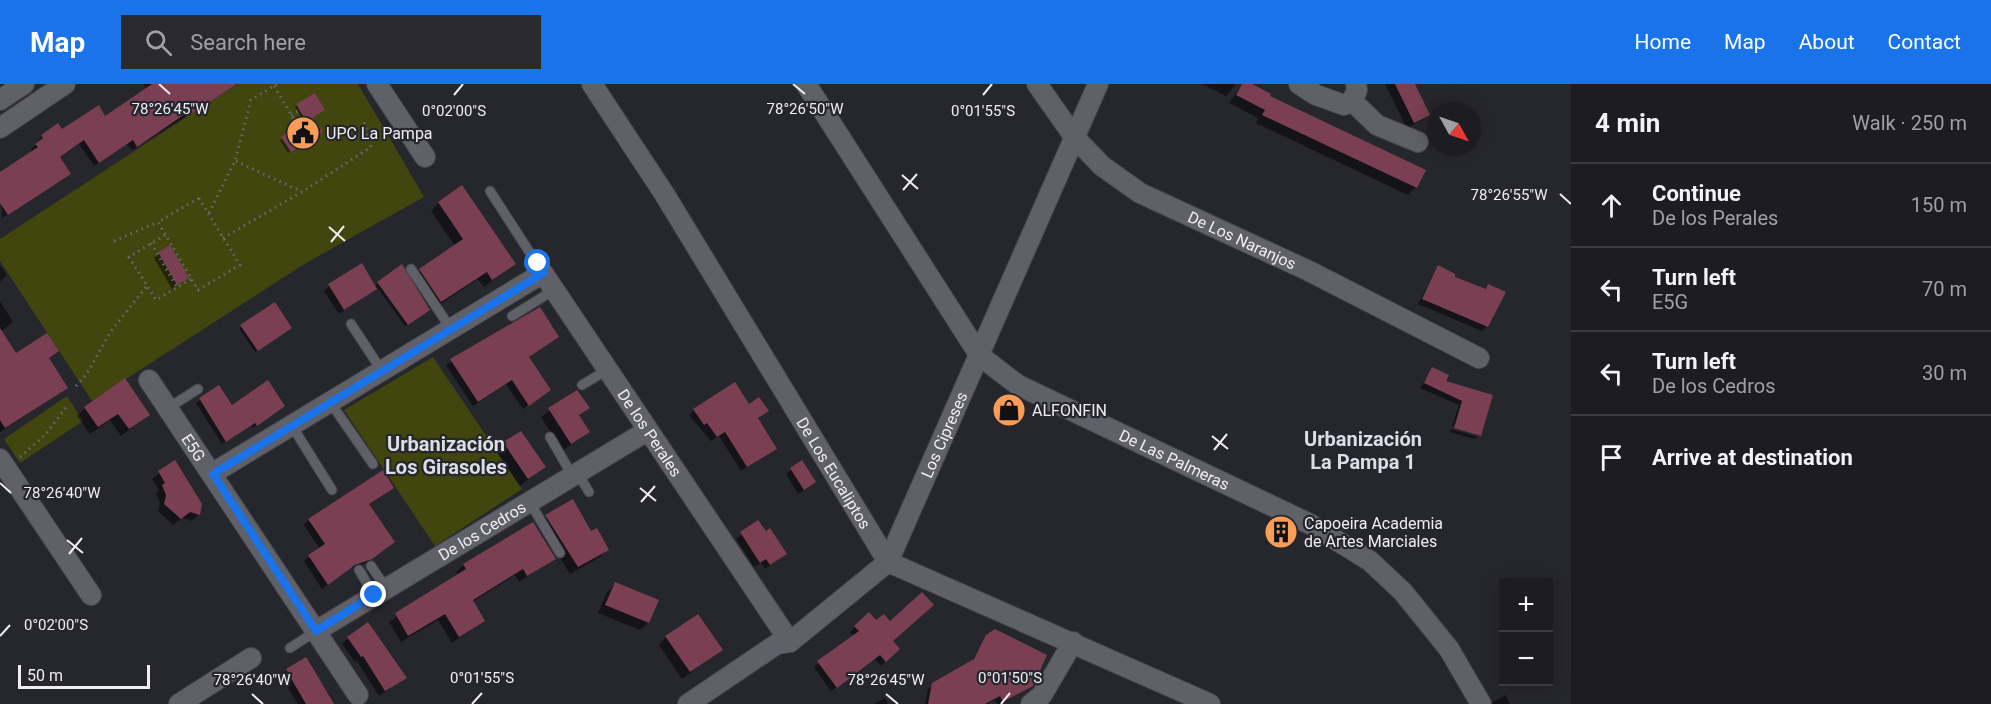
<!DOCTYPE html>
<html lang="en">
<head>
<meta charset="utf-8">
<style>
	body { margin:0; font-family:Roboto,sans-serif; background:#29292f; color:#f1f3f6 }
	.controls { position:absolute; right:18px; bottom:18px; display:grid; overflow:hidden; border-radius:0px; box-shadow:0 3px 15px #0003 }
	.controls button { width:54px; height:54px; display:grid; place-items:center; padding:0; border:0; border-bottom:2px solid #3a3a40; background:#1c1c22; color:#f1f3f6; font:30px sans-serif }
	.compass { position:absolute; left:1427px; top:18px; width:54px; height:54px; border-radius:50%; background:#1c1c22; box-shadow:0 3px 15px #0003; rotate:130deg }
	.scale { position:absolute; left:18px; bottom:15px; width:132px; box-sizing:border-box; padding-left:6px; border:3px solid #ededf2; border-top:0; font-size:16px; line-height:21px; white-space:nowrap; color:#ededf2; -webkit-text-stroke:4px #26262d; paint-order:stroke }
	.stop { position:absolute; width:18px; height:18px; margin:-14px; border:4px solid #1a73e8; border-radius:50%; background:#fff }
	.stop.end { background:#1a73e8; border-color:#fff; box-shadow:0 2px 6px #0008 }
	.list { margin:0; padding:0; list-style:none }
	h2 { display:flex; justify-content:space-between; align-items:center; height:78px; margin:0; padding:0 24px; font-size:26px }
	h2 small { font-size:20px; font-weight:400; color:#a0a1a5 }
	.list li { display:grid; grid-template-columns:39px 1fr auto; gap:18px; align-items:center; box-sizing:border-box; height:84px; padding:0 24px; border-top:2px solid #3a3a40 }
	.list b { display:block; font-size:22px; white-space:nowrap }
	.list p { margin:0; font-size:20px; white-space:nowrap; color:#a0a1a5 }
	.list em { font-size:20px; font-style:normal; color:#a0a1a5 }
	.icon { flex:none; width:33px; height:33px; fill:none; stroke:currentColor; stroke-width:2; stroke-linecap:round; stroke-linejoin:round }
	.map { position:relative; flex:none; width:1571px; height:620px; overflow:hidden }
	header { display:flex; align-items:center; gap:36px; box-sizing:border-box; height:84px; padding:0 30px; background:#1a73e8; color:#fff }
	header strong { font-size:28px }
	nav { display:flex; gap:33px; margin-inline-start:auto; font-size:21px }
	.search { width:420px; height:54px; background:#29292f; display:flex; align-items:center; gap:15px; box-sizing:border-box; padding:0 21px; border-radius:0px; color:#a0a1a5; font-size:22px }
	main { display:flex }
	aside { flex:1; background:#1c1c22 }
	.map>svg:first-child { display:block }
	.green { fill:#41460e }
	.shadow { fill:#0007 }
	.building { fill:#7a3f52 }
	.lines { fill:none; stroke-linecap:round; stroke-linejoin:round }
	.service-casing { stroke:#44444a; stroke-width:11 }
	.minor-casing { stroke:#44444a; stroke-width:22 }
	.path { stroke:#68686e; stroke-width:3; stroke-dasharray:1.5 4.5; stroke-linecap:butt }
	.service { stroke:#606068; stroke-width:9 }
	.minor { stroke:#606068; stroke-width:20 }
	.route { stroke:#1a73e8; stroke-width:8 }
	.ticks { fill:none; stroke:#ededf2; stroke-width:2 }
	.labels { text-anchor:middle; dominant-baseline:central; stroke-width:4.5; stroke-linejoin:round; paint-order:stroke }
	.poi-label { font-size:16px; fill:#ededf2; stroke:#26262d; text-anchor:start }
	.street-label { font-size:16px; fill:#ededf2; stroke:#26262d }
	.quarter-label { font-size:20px; font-weight:bold; fill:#dcdde6; stroke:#26262d }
	.ticks-label { font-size:15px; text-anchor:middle; fill:#ededf2; stroke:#26262d; stroke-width:4.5; stroke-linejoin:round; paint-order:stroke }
</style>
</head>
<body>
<header>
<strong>Map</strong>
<div class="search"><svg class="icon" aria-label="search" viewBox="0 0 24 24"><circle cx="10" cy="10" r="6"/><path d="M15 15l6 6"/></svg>Search here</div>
<nav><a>Home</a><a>Map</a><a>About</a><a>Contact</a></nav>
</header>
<main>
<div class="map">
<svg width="1571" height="620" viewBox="0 0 1571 620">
	<rect width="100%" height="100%" fill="#26262d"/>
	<path class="green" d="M237,0H358L424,113L306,179L92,317L0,177V155Z
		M433,273L522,405L435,462L344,326Z
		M67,312L83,337L20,379L4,355Z"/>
	<path class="shadow" d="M143,0H238L132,66L127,60L94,82L79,60L59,74L69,90L64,94L2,134L0,90L33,68L31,66L42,52L105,34L147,5Z
		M1202,0H1236L1226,12Z
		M1242,0H1249L1416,103L1408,111L1256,39L1258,34L1229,19Z
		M1385,0H1413L1428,31L1407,45Z
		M297,21L311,33L319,50L288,69L280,56L305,39L295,23Z
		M439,119L514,179L484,203L478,195L433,225L412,194L455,162L431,127Z
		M159,169L187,194L172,205L154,174Z
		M0,181L7,191L0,198Z
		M1438,183L1453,194L1484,206L1488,202L1487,242L1482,247L1418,220Z
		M378,199L426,228L405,242L377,203L339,230L324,207L329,202L374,203Z
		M0,217L13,238L0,248L16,272L57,267L48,275L61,308L0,348Z
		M539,225L557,252L528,274L549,306L523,325L506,300L473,322L446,281Z
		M241,242L288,246L255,268L239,244Z
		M1433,285L1444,298L1491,312L1479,352L1452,342L1459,321L1420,304Z
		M219,303L231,323L283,322L253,344L251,341L222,360L196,319Z
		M577,308L588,324L578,332L588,348L562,367L541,333Z
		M748,322L767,327L757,335L775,364L741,387L719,352L711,357L689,331L694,326Z
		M85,324L148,331L121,352L110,336L90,350L77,332Z
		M1451,345L1478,353L1475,355L1450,348Z
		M521,349L544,383L520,402L496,367Z
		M175,378L199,430L192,437L182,434L173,441L158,427L160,419L156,409L159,406L152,395Z
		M801,378L814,398L798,410L786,390Z
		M392,404L368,421L388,463L365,479L348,485L322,505L304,477L320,465L304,441L309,436Z
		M546,432L590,450L607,465L600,473L570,490L538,440Z
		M758,438L786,470L765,485L761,479L754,483L736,455Z
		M1277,439L1284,460L1279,465L1265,458Z
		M554,474L519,498L515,491L472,518L483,536L452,559L438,536L401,558L389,538L458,491L456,488L464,481Z
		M615,500L648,539L640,546L598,529L607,508Z
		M869,530L898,565L881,582L875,575L831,607L814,583L854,552L850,548Z
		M987,552L1032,601L1002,620H997L995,616L987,620H925L928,605L971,578Z
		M666,553L721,566L682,595L659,561Z
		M348,554L405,593L379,612L357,577L355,578L342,560Z
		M287,586L332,620H298L281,592Z
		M1506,611L1510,620H1492L1493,618Z
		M885,614L888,620H874Z"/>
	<path class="building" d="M152,0H237L187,33L185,30L137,63L133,56L99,79L84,56L60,73L71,90L8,131L0,119V88L38,63L35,60L43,54L41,51L58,39L62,45L99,21L105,32Z
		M1242,0H1252L1271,10L1270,12L1426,86L1417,104L1262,31L1265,26L1236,11Z
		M1395,0H1415L1430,31L1414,39Z
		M315,9L325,26L313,33L323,48L291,68L281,53L309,35L306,37L296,20Z
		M462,101L516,180L492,196L487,188L441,218L419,185L463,155L438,118Z
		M170,161L189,194L177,201L158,168Z
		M362,179L377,205L344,226L328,200Z
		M402,180L430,226L408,241L377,198Z
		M1438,181L1455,190V193L1486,205L1488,200L1506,208L1488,243L1422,215Z
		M275,218L292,244L258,267L240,241Z
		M540,223L559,253L529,273L551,306L529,322L512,296L478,318L450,275Z
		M0,244L16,269L47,249L59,267L49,274L68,304L5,344L0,336Z
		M1432,283L1449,291L1446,297L1493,311L1481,352L1454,344L1462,317L1424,299Z
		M125,294L150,331L129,345L118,330L98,343L84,323Z
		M268,296L285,322L257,342L255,339L226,358L199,314L219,301L232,321Z
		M735,298L749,320L759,313L769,327L758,334L777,365L747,383L725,348L717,353L707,339L704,341L693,325Z
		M577,306L590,324L579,331L590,348L571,360L548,324Z
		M521,347L546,383L528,395L503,358Z
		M175,376L202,420L200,431L190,428L181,435L164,420L166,411L162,401L165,399L158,387Z
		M802,376L816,398L804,406L790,384Z
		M383,386L394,404L369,420L395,458L372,475L355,481L328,501L308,471L325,460L308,435Z
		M573,415L591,447L597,444L609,466L578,483L545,431Z
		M758,436L766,447L770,444L787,470L770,481L766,475L760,479L740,448Z
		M1277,437L1293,445L1285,461L1269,453Z
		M533,438L556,475L527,492L523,485L473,516L485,537L459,553L445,530L408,552L395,529L466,485L463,480Z
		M615,498L659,516L649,539L605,521Z
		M922,508L934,521L893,557L900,565L886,578L880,571L837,604L817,577L859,547L854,542L869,528L876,536L884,530L890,537Z
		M698,530L723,566L690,588L665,552Z
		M368,538L407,594L385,607L363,572L361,573L347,553Z
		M995,545L1047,571L1033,602L1003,618L1000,612L985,620H928L932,599L974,575L986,551Z
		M306,573L314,586L334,620H306L296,603L286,585Z"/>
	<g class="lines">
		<defs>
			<path id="service" d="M490,107L543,189
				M411,185L451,245
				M512,232L554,206
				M351,240L382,287
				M582,301L607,286
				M330,318L373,380
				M168,324L198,305
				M292,342L332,406
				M550,353L572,391
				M577,388L589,408
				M529,417L560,469
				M371,482L386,504
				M359,486L374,511
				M290,564L316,547"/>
			<g id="minor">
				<path d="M377,0L425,73"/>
				<path id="s1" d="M592,0L665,111L888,478L1210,620"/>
				<path id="s2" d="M806,0L980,272L1018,301L1310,440L1370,477L1403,508L1449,565L1481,620"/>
				<path id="s3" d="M1037,0L1075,54L1102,82L1140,109L1309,187L1479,274"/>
				<path d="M1299,0L1316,11L1344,21L1352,17L1357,6L1356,0"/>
				<path d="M0,16L24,0"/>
				<path d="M1352,17L1377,41L1418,58"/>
				<path d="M0,44L65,0"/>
				<path id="s4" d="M149,296L358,611"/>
				<path d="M0,375L91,511"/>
				<path id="s5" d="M213,389L543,189L790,558"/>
				<path id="s6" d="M316,547L647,347"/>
				<path d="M179,620L251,574"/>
				<path id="s7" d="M688,620L777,560L790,558L888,478L1098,0"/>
				<path d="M1031,620L1042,611L1073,558"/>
			</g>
		</defs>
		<use href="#service" class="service-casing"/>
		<use href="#minor" class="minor-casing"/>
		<path class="path" d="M274,2L298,42
			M291,31L300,26
			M236,77L302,108
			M199,114L240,181L198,206L158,138Z
			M209,129L235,77L251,16L277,0
			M165,151L129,173L156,216L191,195
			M223,154L302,108L371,63L363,35
			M114,157L158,138
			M151,159L177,203
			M76,302L86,291L111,247L147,202
			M20,373L45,351L67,322"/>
		<use href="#service" class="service"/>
		<use href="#minor" class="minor"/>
	</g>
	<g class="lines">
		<path class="route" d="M374,511L316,547L213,390L532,196L543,189L538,179"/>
	</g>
	<path class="ticks" d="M159,0L170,10M793,0L805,10M454,11L463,0M983,11L992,0M902,91L918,105M903,106L917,90M1560,110L1571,120M329,143L345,157M331,158L344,142M1212,352L1228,365M1214,366L1227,350M0,399L11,409M640,404L656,417M641,418L655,402M67,456L83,469M69,470L82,454M0,552L10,541M252,610L263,620M886,610L898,620M472,620L482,609M1001,620L1010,609"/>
	<defs>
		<symbol id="civic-disc" viewBox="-11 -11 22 22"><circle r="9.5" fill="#fd9c56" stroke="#26262d"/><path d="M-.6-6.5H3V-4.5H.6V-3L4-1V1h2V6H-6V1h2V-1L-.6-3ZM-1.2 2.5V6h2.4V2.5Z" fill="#111"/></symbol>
		<symbol id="shop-disc" viewBox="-11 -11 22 22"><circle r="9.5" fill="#fd9c56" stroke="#26262d"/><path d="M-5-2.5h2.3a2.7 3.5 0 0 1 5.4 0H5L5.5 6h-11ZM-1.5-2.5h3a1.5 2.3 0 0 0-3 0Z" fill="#111"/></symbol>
		<symbol id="building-disc" viewBox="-11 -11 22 22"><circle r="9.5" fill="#fd9c56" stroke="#26262d"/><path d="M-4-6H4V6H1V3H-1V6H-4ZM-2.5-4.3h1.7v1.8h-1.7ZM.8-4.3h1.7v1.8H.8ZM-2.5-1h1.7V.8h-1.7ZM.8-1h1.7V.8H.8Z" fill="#111"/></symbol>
	</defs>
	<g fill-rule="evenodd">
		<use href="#civic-disc" x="284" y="30" width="38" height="38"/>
		<use href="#shop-disc" x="990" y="307" width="38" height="38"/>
		<use href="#building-disc" x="1262" y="429" width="38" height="38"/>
	</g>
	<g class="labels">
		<g class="poi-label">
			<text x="326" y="49">UPC La Pampa</text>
			<text x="1032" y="326">ALFONFIN</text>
			<text x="1304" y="439">Capoeira Academia<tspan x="1304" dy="18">de Artes Marciales</tspan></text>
		</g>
		<g class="street-label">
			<text stroke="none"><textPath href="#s3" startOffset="264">De Los Naranjos</textPath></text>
			<text stroke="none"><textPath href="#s5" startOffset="578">De los Perales</textPath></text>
			<text stroke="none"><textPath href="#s7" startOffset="386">Los Cipreses</textPath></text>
			<text stroke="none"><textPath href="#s4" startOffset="81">E5G</textPath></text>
			<text stroke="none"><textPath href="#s2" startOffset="544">De Las Palmeras</textPath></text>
			<text stroke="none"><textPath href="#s1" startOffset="458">De Los Eucaliptos</textPath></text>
			<text stroke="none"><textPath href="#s6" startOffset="194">De los Cedros</textPath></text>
		</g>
		<g class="quarter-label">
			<text x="1363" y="355">Urbanización<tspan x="1363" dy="23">La Pampa 1</tspan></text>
			<text x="446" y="360">Urbanización<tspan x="446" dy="23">Los Girasoles</tspan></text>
		</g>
	</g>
	<g class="ticks-label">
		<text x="170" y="30">78°26'45"W</text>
		<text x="805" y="30">78°26'50"W</text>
		<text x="454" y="32">0°02'00"S</text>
		<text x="983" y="32">0°01'55"S</text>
		<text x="1509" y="116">78°26'55"W</text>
		<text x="62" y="414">78°26'40"W</text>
		<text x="56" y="546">0°02'00"S</text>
		<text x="482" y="599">0°01'55"S</text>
		<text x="1010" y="599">0°01'50"S</text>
		<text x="252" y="601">78°26'40"W</text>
		<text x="886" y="601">78°26'45"W</text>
	</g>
</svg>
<div class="controls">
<button>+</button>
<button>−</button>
</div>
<svg class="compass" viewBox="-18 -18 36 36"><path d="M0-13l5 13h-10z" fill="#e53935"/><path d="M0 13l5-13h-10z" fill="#a0a1a5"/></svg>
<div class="scale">50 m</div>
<div class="stop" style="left:538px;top:179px"></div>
<div class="stop end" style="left:374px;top:511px"></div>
</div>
<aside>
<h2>4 min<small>Walk · 250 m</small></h2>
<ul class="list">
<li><svg class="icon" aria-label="ahead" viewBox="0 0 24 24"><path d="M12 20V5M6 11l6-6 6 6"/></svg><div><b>Continue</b><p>De los Perales</p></div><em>150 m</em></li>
<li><svg class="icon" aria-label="left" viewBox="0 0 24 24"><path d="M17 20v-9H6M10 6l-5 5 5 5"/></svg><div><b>Turn left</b><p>E5G</p></div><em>70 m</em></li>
<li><svg class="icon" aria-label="left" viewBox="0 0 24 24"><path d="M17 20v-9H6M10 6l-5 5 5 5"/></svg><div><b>Turn left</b><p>De los Cedros</p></div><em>30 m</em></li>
<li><svg class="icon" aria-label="arrive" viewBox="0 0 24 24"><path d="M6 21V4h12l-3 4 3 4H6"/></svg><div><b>Arrive at destination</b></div></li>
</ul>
</aside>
</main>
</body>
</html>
